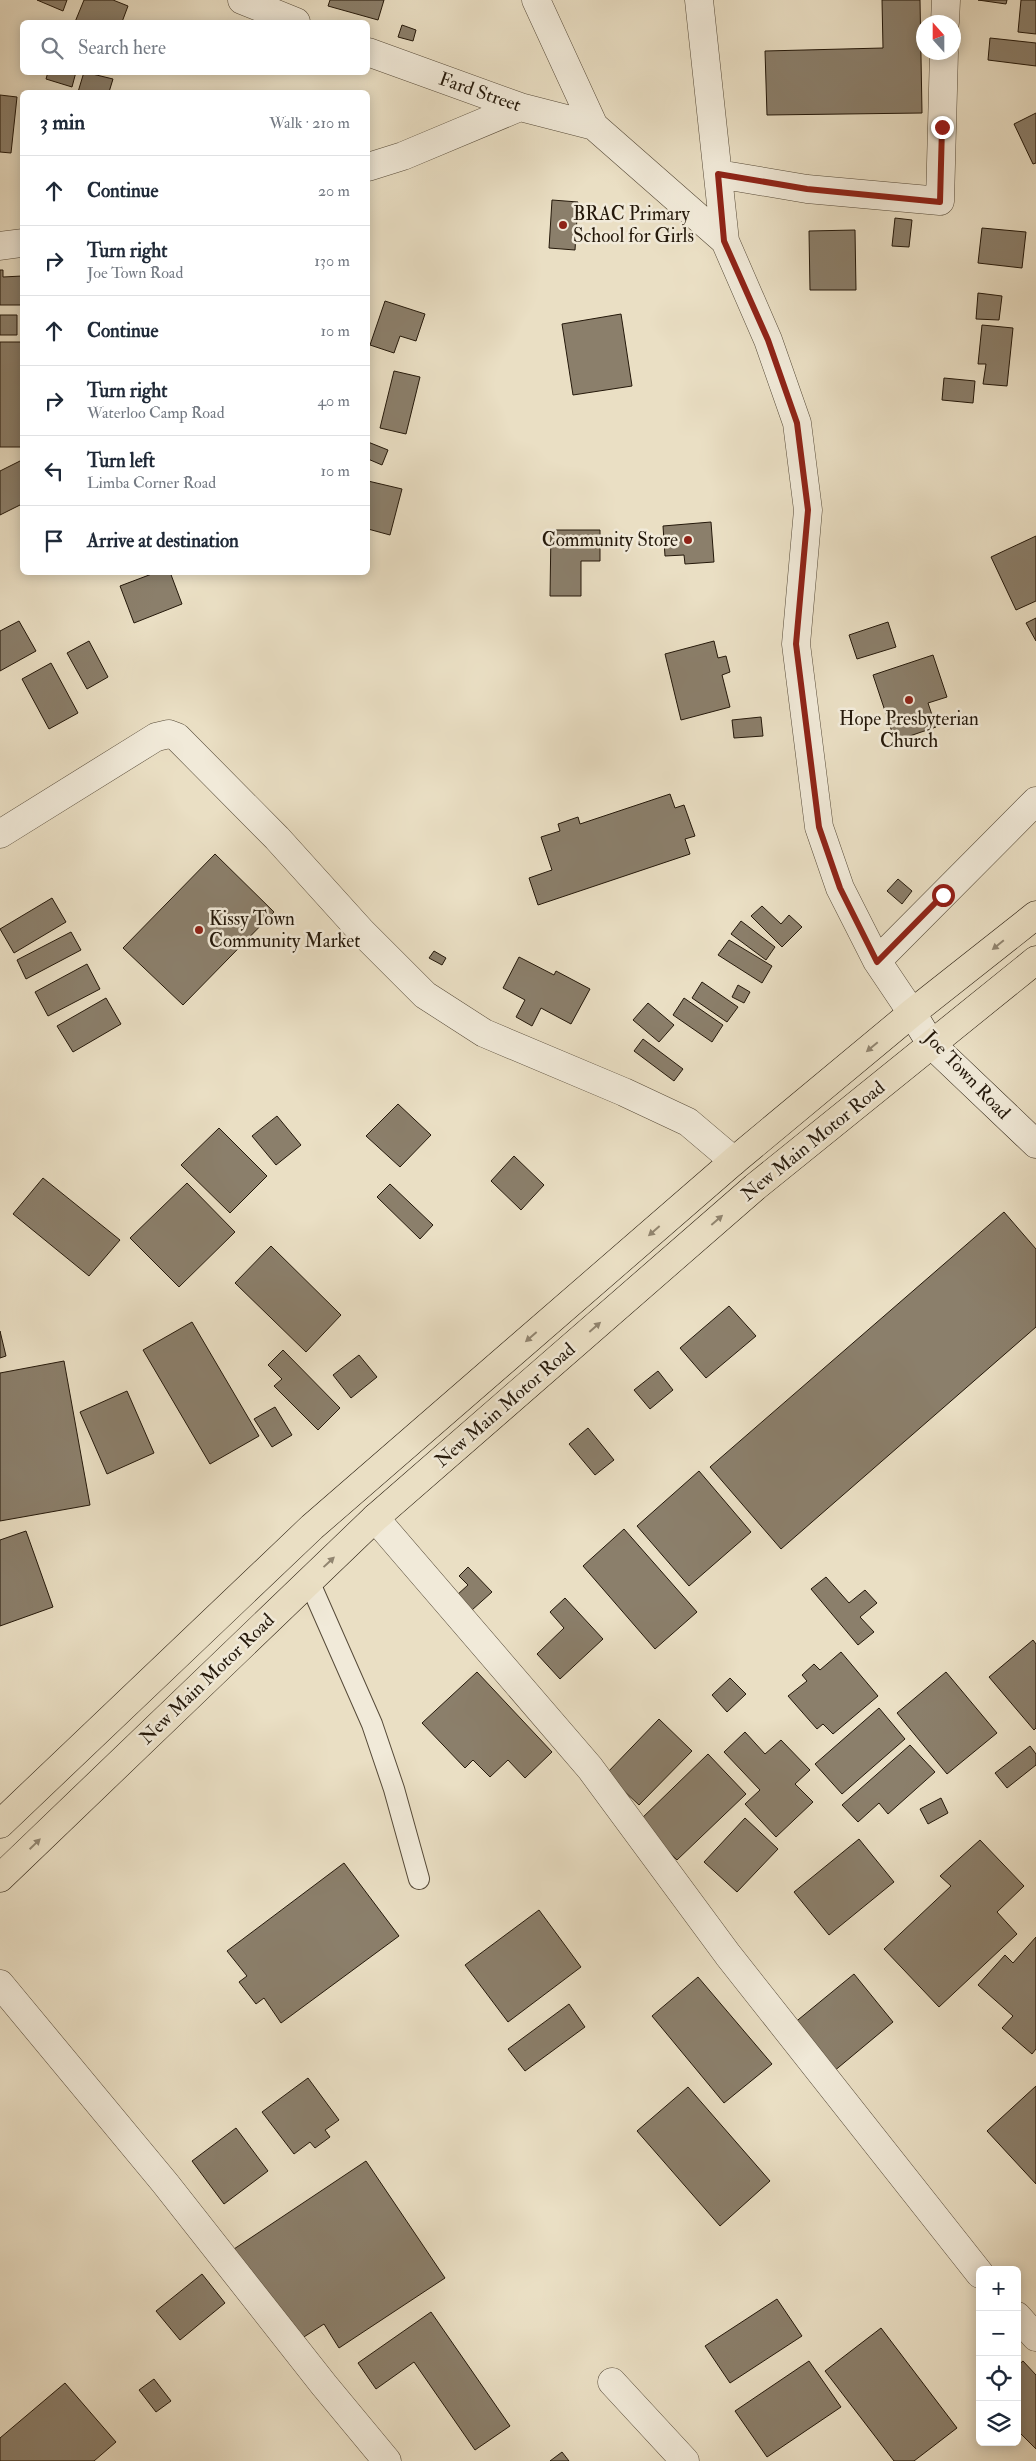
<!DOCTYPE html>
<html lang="en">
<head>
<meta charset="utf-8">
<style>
	body { margin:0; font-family:"IM FELL Double Pica",serif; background:#f6f6f7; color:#1f2937 }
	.controls { position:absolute; right:15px; bottom:15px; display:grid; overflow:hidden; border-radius:8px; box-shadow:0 2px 12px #0003 }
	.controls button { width:45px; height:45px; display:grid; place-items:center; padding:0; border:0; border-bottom:1px solid #e0e1e3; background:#fff; color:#1f2937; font:25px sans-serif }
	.compass { position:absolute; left:916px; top:15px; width:45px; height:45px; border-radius:50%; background:#fff; box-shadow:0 2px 12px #0003; rotate:339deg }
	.stop { position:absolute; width:15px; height:15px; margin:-11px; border:4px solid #8f2418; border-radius:50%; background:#fff }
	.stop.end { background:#8f2418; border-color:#fff; box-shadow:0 1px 5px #0008 }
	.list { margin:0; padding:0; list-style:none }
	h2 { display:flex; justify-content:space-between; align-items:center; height:65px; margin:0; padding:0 20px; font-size:21px }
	h2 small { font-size:16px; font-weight:400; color:#747a83 }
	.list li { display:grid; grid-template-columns:32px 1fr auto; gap:15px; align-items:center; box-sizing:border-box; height:70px; padding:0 20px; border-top:1px solid #e0e1e3 }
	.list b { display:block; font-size:19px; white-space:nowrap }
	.list p { margin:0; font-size:16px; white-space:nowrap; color:#747a83 }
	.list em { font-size:16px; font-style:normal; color:#747a83 }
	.icon { flex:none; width:28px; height:28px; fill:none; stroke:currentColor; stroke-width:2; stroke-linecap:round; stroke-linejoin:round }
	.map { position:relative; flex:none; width:1036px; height:2461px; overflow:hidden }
	.search { position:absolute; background:#fff; box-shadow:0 2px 12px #0003; left:20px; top:20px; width:350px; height:55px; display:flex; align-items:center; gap:12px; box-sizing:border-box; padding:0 18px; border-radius:8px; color:#747a83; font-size:19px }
	.panel { position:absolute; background:#fff; box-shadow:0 2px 12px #0003; left:20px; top:90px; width:350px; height:485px; border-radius:8px }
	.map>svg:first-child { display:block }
	.building { fill:#8b7f6b; stroke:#24180a }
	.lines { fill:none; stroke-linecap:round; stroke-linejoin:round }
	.lane-casing { stroke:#564a38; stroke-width:22 }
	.street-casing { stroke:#564a38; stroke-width:29 }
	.secondary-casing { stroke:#24180a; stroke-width:29 }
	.highway-casing { stroke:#24180a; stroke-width:29 }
	.lane { stroke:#f1ead9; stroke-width:20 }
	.street { stroke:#f1ead9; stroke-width:28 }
	.secondary { stroke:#f1ead9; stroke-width:28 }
	.highway { stroke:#eadfc4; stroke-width:28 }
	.oneway { fill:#918570 }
	.route { stroke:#8f2418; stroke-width:6 }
	.poi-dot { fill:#8f2418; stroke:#f1ead9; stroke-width:2 }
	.labels { text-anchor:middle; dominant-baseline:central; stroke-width:5; stroke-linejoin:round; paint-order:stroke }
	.street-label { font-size:19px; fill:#24180a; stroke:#f1ead9 }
	.poi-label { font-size:19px; fill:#24180a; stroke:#f1ead9; text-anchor:start }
</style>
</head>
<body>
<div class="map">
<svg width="1036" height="2461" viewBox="0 0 1036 2461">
	<rect width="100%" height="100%" fill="#eadfc4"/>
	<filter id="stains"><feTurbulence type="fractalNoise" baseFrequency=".004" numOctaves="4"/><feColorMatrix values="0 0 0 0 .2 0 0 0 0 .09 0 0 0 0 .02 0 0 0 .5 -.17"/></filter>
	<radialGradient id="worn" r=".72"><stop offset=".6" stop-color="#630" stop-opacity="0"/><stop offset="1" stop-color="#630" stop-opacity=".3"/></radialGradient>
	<path class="building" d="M37,0H67L63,11Z
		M84,0H113L128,6L122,22H75Z
		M330,0H384L378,20L328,6Z
		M882,0H920L922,113L767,115L765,51L883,48Z
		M978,0H1007L1006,4Z
		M1021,0H1036V34L1018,32Z
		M402,25L416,30L413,41L398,37Z
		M990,38L1036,43V66L988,60Z
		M48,72H76L72,87L46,79Z
		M84,72L113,79L109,92H78Z
		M0,95L17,97L11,153L0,152Z
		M1036,113V163L1033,164L1014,124Z
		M552,200L578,202L575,250L549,248Z
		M895,218L912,220L909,247L892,246Z
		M982,228L1026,232L1022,268L978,263Z
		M855,230L856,290H810L809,231Z
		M0,270H3V277L22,276V305H0Z
		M978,293L1002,296L999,320L976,319Z
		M385,301L425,314L416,341L400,336L394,353L370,345Z
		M621,314L632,386L573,395L562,324Z
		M0,315H17V335H0Z
		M982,325L1013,328L1007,386L983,384L986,364H978Z
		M0,342H21L22,447H0Z
		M394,371L420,377L406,434L380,428Z
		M944,378L975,381L973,403L942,400Z
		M368,442L388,450L382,465L368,459Z
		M22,460V504L0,515V471Z
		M368,481L402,489L390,535L368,529Z
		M711,522L714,562L685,564L684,555L665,556L663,526Z
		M551,530H600V561H581V596H550Z
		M1036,536V601L1016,610L991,557Z
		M157,572H170L182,604L134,623L120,586Z
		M1036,618V641L1026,623Z
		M19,621L36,651L0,671V631Z
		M888,622L896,647L857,659L849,635Z
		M89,641L108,677L87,689L67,653Z
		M714,641L718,658L726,656L730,672L722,675L730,707L681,720L665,654Z
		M933,655L947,697L928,703L936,727L895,741L873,675Z
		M51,663L78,713L49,729L22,679Z
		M761,717L763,736L734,738L732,720Z
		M670,794L675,808L684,805L695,836L685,839L690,854L538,905L529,878L552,870L541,837L560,831L558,824L578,817L580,824Z
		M215,854L274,912L183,1005L123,948Z
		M898,879L912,891L902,904L887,891Z
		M52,898L66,922L14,953L0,929Z
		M762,906L781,924L789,915L802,927L782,947L751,916Z
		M741,921L775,947L766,960L731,934Z
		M71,932L81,950L26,979L17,960Z
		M729,940L772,966L762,983L718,955Z
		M434,951L446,958L442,965L429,958Z
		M519,957L554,975L556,971L590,989L571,1024L541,1008L532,1026L516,1017L525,1000L503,988Z
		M87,964L100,989L48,1016L35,992Z
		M702,982L738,1007L727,1022L692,998Z
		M738,985L750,992L744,1003L732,997Z
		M106,998L121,1024L73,1052L57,1026Z
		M684,998L723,1025L712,1042L673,1015Z
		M648,1003L674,1025L659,1042L633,1020Z
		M643,1039L683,1069L674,1081L634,1051Z
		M398,1104L431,1135L400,1167L366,1136Z
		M277,1116L301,1145L276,1165L252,1136Z
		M219,1128L267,1176L230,1213L181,1165Z
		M514,1156L544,1185L521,1210L491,1181Z
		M43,1178L120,1240L89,1276L13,1214Z
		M187,1183L235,1232L179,1287L130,1238Z
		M390,1184L433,1225L420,1239L377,1197Z
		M1004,1212L1036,1249V1327L781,1549L710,1467Z
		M271,1246L341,1315L306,1352L235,1283Z
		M729,1306L756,1336L706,1378L680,1348Z
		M192,1322L259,1436L210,1464L143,1350Z
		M0,1331L6,1356L0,1358Z
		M283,1350L340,1408L318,1430L274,1386L282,1379L268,1365Z
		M359,1355L377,1377L351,1398L333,1375Z
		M64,1361L90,1505L0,1521V1373Z
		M658,1371L673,1390L650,1409L634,1390Z
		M127,1391L154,1453L107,1474L80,1412Z
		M275,1407L292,1435L272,1447L254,1419Z
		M588,1428L614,1460L595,1475L569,1444Z
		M699,1471L751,1532L689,1586L637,1526Z
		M624,1529L697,1612L655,1649L583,1566Z
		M26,1531L53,1607L0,1626V1540Z
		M468,1567L492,1592L472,1610L457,1595L468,1585L459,1576Z
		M826,1577L849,1603L865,1590L877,1603L860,1617L874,1632L858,1645L811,1589Z
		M565,1598L603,1639L560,1679L537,1654L564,1628L550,1612Z
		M1033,1640L1036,1644V1728L1034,1730L989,1677Z
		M841,1652L878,1696L833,1734L823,1724L817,1729L788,1696L807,1681L802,1675L814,1664L820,1670Z
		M477,1672L552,1752L525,1778L508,1760L490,1777L473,1760L465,1768L422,1723Z
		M946,1672L997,1733L947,1774L897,1713Z
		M730,1678L746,1694L727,1712L712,1695Z
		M879,1708L905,1739L842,1794L815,1764Z
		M659,1719L692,1751L639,1805L606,1774Z
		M745,1732L765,1754L781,1740L810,1770L795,1784L813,1802L776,1837L745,1804L760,1790L724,1752Z
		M910,1745L935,1772L888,1814L879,1803L858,1822L842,1805Z
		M1030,1746L1036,1754V1765L1007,1788L995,1773Z
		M708,1754L746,1794L677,1860L639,1821Z
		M941,1798L948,1813L928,1824L920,1809Z
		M745,1818L778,1849L737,1892L704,1862Z
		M859,1839L894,1882L829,1935L794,1892Z
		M980,1840L1024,1886L997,1912L1017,1934L939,2007L884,1949L951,1886L940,1876Z
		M344,1863L399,1936L281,2023L264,1998L256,2004L239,1982L247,1976L227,1951Z
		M539,1910L581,1967L508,2022L465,1965Z
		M1036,1937V2049L1032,2054L1002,2028L1013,2016L978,1985L1005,1955L1013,1963Z
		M854,1974L893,2022L833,2072L793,2024Z
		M698,1977L772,2064L724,2103L652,2016Z
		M569,2004L585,2027L525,2071L508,2049Z
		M308,2078L339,2120L325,2130L330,2137L315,2148L310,2142L294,2154L262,2112Z
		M1036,2086V2184L987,2131Z
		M688,2087L770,2181L720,2226L637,2131Z
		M236,2128L268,2171L224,2204L192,2161Z
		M366,2161L445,2278L339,2348L324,2324L293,2344L231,2251Z
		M202,2274L225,2303L180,2340L156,2311Z
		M777,2299L802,2336L730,2383L705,2346Z
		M431,2312L510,2426L475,2450L414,2362L376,2389L358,2363Z
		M881,2328L957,2428L914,2461H894L825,2371Z
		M809,2361L841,2407L767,2457L735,2411Z
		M1023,2361L1036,2375V2449L1017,2430V2366Z
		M154,2379L171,2401L156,2412L139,2390Z
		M65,2383L116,2442L94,2461H0V2438Z
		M562,2452L569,2461H550Z"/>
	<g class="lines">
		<defs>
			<path id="lane" d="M309,1581L372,1724L394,1789L419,1879"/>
			<path id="street" d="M242,0L296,22
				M536,0L594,126L725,241L768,340L797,423L808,510L796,644L819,827L840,888L877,961L912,1013
				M699,0L725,241
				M945,22L946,0
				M368,52L520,107L594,126
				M368,167L403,156L520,107
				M718,174L807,189L940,201L944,52
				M0,246L22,243
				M0,834L156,737L169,734L177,737L277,838L361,931L425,995L484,1033L624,1092L688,1122L734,1161
				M877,961L1036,801
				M375,1518L590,1768L728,1955L980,2274
				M0,1984L165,2183L324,2385L387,2461
				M1017,2316L1036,2337
				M612,2382L685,2461"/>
			<path id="secondary" d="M912,1013L931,1044L1036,1144"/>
			<path id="highway" d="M0,1824L312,1527L734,1161L912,1013L1036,915
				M0,1878L375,1518L755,1187L1036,960"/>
		</defs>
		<use href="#lane" class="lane-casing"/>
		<use href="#street" class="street-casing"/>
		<use href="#secondary" class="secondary-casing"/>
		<use href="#highway" class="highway-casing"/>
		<use href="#lane" class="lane"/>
		<use href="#street" class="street"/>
		<use href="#secondary" class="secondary"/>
		<use href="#highway" class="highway"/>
	</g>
	<defs><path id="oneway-solid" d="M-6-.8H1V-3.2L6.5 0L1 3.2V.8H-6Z" transform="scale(1.25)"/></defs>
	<g class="oneway">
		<use href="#oneway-solid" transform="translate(998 945) rotate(141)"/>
		<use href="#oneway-solid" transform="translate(872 1047) rotate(140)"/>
		<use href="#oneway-solid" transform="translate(717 1220) rotate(-41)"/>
		<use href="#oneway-solid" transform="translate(654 1231) rotate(139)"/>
		<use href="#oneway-solid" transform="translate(595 1327) rotate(-41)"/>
		<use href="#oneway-solid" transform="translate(531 1337) rotate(139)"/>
		<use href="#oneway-solid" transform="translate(329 1562) rotate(-43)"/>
		<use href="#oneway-solid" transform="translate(35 1844) rotate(-44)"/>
	</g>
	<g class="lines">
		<path class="route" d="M942,127L940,202L807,189L718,174L724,241L768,340L797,423L808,510L796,644L819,827L840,888L877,962L943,895"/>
	</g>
	<g class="poi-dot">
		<circle cx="563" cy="225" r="5"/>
		<circle cx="688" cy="540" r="5"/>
		<circle cx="909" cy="700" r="5"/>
		<circle cx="199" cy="930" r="5"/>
	</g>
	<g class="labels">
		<g class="street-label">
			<text transform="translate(480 92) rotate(19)">Fard Street</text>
			<text transform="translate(967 1075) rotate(46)">Joe Town Road</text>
			<text transform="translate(813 1141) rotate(-39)">New Main Motor Road</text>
			<text transform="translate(505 1405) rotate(-41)">New Main Motor Road</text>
			<text transform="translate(207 1679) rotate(-44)">New Main Motor Road</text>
		</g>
		<g class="poi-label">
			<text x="573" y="214">BRAC Primary<tspan x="573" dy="22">School for Girls</tspan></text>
			<text x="678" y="540" text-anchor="end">Community Store</text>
			<text x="909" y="719" text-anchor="middle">Hope Presbyterian<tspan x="909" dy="22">Church</tspan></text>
			<text x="209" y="919">Kissy Town<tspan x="209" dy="22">Community Market</tspan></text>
		</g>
	</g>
	<rect width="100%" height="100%" filter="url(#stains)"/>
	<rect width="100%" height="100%" fill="url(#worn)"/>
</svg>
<div class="controls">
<button>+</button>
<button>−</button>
<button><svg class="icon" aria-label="locate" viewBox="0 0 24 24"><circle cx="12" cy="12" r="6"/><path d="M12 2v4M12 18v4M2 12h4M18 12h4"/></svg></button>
<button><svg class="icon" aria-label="layers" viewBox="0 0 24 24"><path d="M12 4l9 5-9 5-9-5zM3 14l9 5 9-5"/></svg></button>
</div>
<svg class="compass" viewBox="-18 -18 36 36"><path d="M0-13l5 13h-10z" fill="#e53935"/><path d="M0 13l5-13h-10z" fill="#747a83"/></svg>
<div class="stop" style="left:943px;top:895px"></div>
<div class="stop end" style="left:942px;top:127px"></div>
<div class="search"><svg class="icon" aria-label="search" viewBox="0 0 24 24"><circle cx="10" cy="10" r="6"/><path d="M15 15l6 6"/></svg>Search here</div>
<section class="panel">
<h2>3 min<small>Walk · 210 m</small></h2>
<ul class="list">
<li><svg class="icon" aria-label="ahead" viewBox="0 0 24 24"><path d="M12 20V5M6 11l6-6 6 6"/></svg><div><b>Continue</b></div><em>20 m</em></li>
<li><svg class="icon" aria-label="right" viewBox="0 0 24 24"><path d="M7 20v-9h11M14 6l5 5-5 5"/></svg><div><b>Turn right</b><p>Joe Town Road</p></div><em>130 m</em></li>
<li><svg class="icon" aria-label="ahead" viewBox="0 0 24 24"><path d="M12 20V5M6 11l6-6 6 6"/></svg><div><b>Continue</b></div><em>10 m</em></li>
<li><svg class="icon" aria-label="right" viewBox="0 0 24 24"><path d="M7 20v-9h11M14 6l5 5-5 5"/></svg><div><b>Turn right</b><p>Waterloo Camp Road</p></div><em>40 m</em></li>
<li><svg class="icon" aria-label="left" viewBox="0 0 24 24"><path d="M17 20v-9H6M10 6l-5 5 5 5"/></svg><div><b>Turn left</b><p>Limba Corner Road</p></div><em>10 m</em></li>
<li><svg class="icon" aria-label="arrive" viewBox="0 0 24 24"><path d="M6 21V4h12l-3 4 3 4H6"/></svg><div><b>Arrive at destination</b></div></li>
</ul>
</section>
</div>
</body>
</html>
